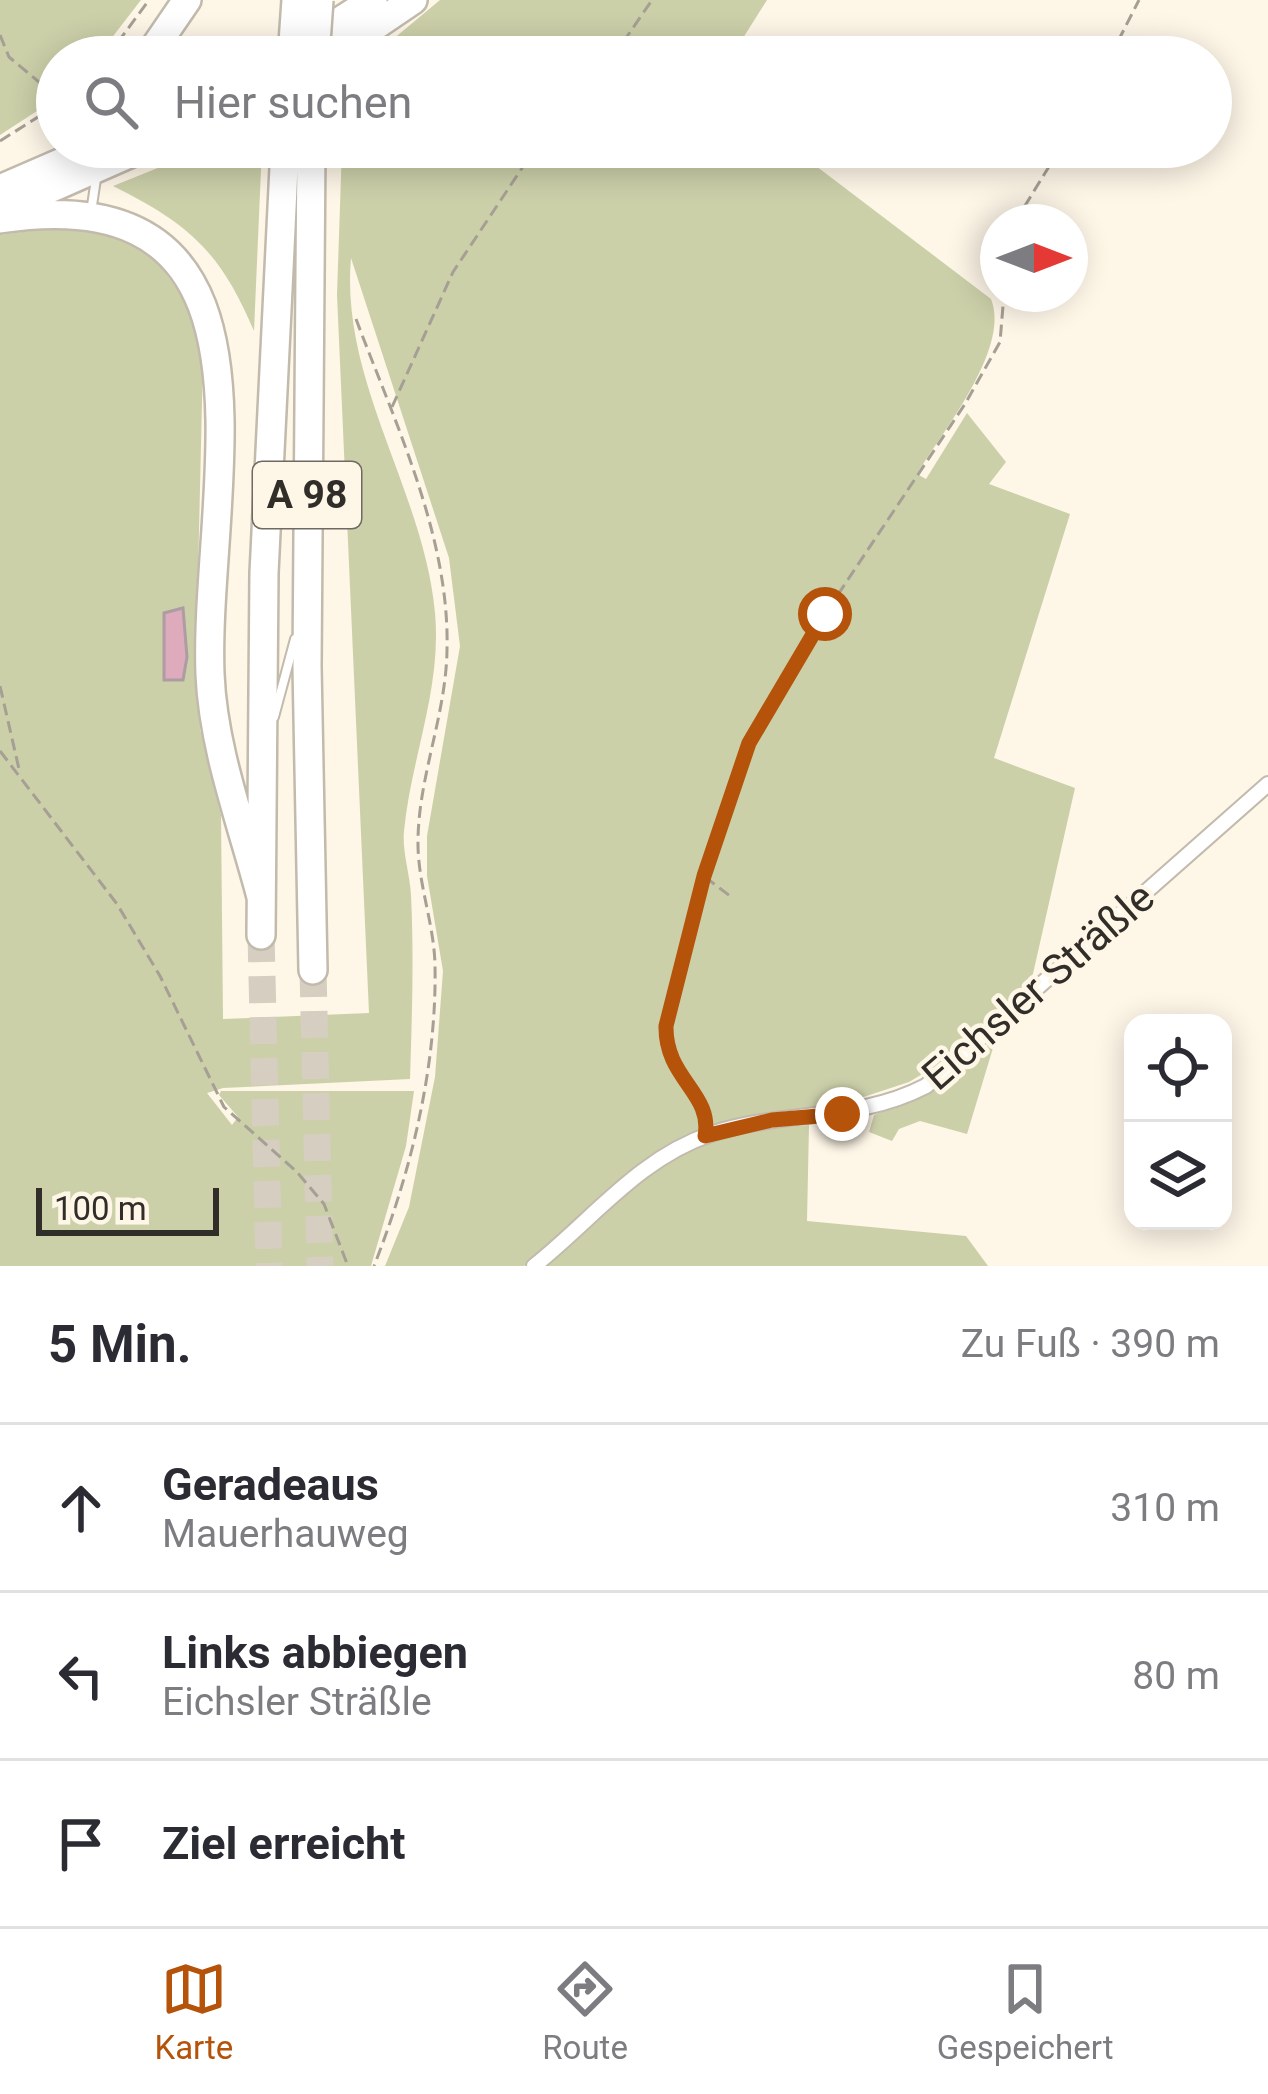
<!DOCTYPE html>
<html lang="de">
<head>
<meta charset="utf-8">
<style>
	body { margin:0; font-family:Roboto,sans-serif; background:#f7f7f7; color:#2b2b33 }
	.controls { position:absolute; right:36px; bottom:36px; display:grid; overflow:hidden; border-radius:24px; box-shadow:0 6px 30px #0003 }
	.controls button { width:108px; height:108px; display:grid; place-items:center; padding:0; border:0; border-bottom:3px solid #e1e1e2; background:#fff; color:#2b2b33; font:60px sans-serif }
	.compass { position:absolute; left:980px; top:204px; width:108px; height:108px; border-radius:50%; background:#fff; box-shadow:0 6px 30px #0003; rotate:90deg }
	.scale { position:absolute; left:36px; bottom:30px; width:183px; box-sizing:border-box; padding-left:12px; border:6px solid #312e29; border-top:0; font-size:33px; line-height:42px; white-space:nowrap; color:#312e29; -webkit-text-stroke:9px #fef6e7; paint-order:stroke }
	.stop { position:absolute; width:36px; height:36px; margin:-27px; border:9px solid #b45309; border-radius:50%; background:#fff }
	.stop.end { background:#b45309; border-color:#fff; box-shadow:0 3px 12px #0008 }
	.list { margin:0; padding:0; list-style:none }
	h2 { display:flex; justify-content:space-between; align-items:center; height:156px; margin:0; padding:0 48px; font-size:51px }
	h2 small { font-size:39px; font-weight:400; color:#7c7c81 }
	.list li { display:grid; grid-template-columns:78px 1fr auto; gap:36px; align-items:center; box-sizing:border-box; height:168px; padding:0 48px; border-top:3px solid #e1e1e2 }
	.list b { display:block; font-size:45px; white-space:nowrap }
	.list p { margin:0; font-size:39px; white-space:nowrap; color:#7c7c81 }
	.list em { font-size:39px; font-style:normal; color:#7c7c81 }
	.icon { flex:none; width:66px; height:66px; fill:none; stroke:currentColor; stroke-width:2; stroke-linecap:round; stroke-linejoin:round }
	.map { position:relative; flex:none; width:1268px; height:1266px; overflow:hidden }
	.search { position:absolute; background:#fff; box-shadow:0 6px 30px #0003; left:36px; right:36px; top:36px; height:132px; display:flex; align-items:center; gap:30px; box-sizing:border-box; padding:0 42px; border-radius:66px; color:#7c7c81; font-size:45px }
	.sheet { height:660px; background:#fff }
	nav { display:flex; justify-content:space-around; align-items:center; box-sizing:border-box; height:168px; border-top:3px solid #e1e1e2; background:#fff; font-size:33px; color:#7c7c81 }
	nav a { display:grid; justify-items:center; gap:6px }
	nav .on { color:#b45309 }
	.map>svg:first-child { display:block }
	.green { fill:#ccd0a9 }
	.building { fill:#ddabbb; stroke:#ad9ca1; stroke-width:3 }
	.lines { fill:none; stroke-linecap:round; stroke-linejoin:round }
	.motorway-tunnel { stroke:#d5cec1; stroke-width:27; stroke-dasharray:27 14; stroke-linecap:butt }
	.service-casing { stroke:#c2baac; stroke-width:12 }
	.minor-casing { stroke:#c2baac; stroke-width:18 }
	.motorway-casing { stroke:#c2baac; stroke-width:32 }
	.path { stroke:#a59f94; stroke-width:3; stroke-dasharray:12 6; stroke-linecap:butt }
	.service { stroke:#fff; stroke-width:8 }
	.minor { stroke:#fff; stroke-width:14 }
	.motorway { stroke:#fff; stroke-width:27 }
	.motorway-bridge-casing { stroke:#c2baac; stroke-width:32; stroke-linecap:butt }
	.motorway-bridge { stroke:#fff; stroke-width:27 }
	.route { stroke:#b45309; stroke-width:15 }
	.labels { text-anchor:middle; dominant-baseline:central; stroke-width:9; stroke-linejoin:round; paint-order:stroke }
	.shield { fill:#fef6e7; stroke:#6e6a62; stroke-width:3 }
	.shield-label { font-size:39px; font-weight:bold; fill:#312e29 }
	.street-label { font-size:42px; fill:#312e29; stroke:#fef6e7 }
</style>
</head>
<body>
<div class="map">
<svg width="1268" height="1266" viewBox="0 0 1268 1266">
	<rect width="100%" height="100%" fill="#fef6e7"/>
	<path class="green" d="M0,0H141L97,57H57V98L0,135Z
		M440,0H767L731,57H360L392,40Z
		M210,147H262L254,331C220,251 189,224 113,186Z
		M342,147H791L991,299C1011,348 942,432 917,474L926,479L967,413L1006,462L989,484L1070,514L994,758L1075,788L1030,987L951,1057L909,1082L833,1107L732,1122L674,1146L524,1266H385L409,1207L435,1077L443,971L427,876V836L460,646L449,558L351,258C340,382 424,491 435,613C442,688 411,758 404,831C402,852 410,874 411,895C414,957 412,1017 410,1079L223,1088L207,1093L232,1125L238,1117L219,1095L221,1091H414L406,1146L371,1266H0V235L73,225L122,238L157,261L189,306L203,359L197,618L200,729L221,815L223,1019L369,1013L337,295Z
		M996,1038L967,1134L920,1121L899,1129L892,1141L869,1132L874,1115L939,1087Z
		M809,1125L807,1221L966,1236L988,1266H541L651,1166L733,1131Z"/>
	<path class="building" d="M183,608L187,657L183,680H164V613Z"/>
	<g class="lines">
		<path class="motorway-tunnel" d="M261,935L269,1266
			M313,970L320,1266"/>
		<defs>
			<path id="service" d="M91,212L96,179
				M274,717L295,639"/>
			<path id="minor" d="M534,1266C592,1220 639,1158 711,1134C782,1110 857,1122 926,1086L1268,784"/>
			<path id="motorway" d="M301,46L373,0
				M148,57L187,0
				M329,57L413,0
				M311,147L307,666L313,970
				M0,189L97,147
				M4,209L145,147
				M0,219C302,173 203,491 210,674C213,749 242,824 261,897
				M261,935L264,573L285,147"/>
		</defs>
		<use href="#service" class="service-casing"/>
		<use href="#minor" class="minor-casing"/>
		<use href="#motorway" class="motorway-casing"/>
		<path class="path" d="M0,35L9,57L57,97
			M107,57L149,0
			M613,57L652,0
			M1110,57L1139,0
			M0,141L57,105
			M1015,222L1061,147
			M356,319C395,423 450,537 447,650C446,715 419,775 418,839C417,882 434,922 435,965C437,1067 411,1172 374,1266
			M392,407L453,272L536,147
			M0,686L19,769
			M0,751L117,904L160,976L224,1107L296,1171L324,1204L348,1266
			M705,877L730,896
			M707,1122L706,1109L673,1067L666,1026L703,876L749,743L825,614L965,404L1000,342L1004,294"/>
		<use href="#service" class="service"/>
		<use href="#minor" class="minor"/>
		<use href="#motorway" class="motorway"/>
		<defs>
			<path id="motorway-bridge" d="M292,57L296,0
				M315,57L319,0"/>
		</defs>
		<use href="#motorway-bridge" class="motorway-bridge-casing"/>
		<use href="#motorway-bridge" class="motorway-bridge"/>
	</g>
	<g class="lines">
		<path class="route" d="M825,614L749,743L704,876L666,1026C665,1079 713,1093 705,1136L772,1120L842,1114"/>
	</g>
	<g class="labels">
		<rect class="shield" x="253" y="462" width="108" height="66" rx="9"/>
		<g class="shield-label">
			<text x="307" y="495">A 98</text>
		</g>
		<g class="street-label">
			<text transform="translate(1038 986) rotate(-41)">Eichsler Sträßle</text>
		</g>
	</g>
</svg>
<div class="controls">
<button><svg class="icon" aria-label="locate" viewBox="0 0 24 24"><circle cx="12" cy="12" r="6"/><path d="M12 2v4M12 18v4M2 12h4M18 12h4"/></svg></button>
<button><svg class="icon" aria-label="layers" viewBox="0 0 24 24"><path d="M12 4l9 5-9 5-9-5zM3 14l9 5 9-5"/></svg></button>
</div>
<svg class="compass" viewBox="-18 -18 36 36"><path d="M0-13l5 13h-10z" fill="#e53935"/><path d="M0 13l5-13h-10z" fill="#7c7c81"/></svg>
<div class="scale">100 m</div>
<div class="stop" style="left:825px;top:614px"></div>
<div class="stop end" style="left:842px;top:1114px"></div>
<div class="search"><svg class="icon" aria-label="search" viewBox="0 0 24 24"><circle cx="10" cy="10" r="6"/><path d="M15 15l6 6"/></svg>Hier suchen</div>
</div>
<section class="sheet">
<h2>5 Min.<small>Zu Fuß · 390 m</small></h2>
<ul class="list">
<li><svg class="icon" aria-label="ahead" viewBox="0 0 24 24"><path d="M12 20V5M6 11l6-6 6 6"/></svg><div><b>Geradeaus</b><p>Mauerhauweg</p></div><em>310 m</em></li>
<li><svg class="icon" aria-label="left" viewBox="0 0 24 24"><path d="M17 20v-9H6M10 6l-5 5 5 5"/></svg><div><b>Links abbiegen</b><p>Eichsler Sträßle</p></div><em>80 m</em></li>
<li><svg class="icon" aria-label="arrive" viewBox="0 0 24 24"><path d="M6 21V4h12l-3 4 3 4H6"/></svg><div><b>Ziel erreicht</b></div></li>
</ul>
</section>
<nav>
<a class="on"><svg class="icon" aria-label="map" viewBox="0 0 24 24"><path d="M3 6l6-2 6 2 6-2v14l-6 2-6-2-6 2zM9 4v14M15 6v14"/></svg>Karte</a>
<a><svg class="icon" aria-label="directions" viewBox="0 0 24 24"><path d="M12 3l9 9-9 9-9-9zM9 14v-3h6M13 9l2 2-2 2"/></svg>Route</a>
<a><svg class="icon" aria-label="saved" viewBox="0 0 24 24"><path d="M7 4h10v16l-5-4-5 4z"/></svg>Gespeichert</a>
</nav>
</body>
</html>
